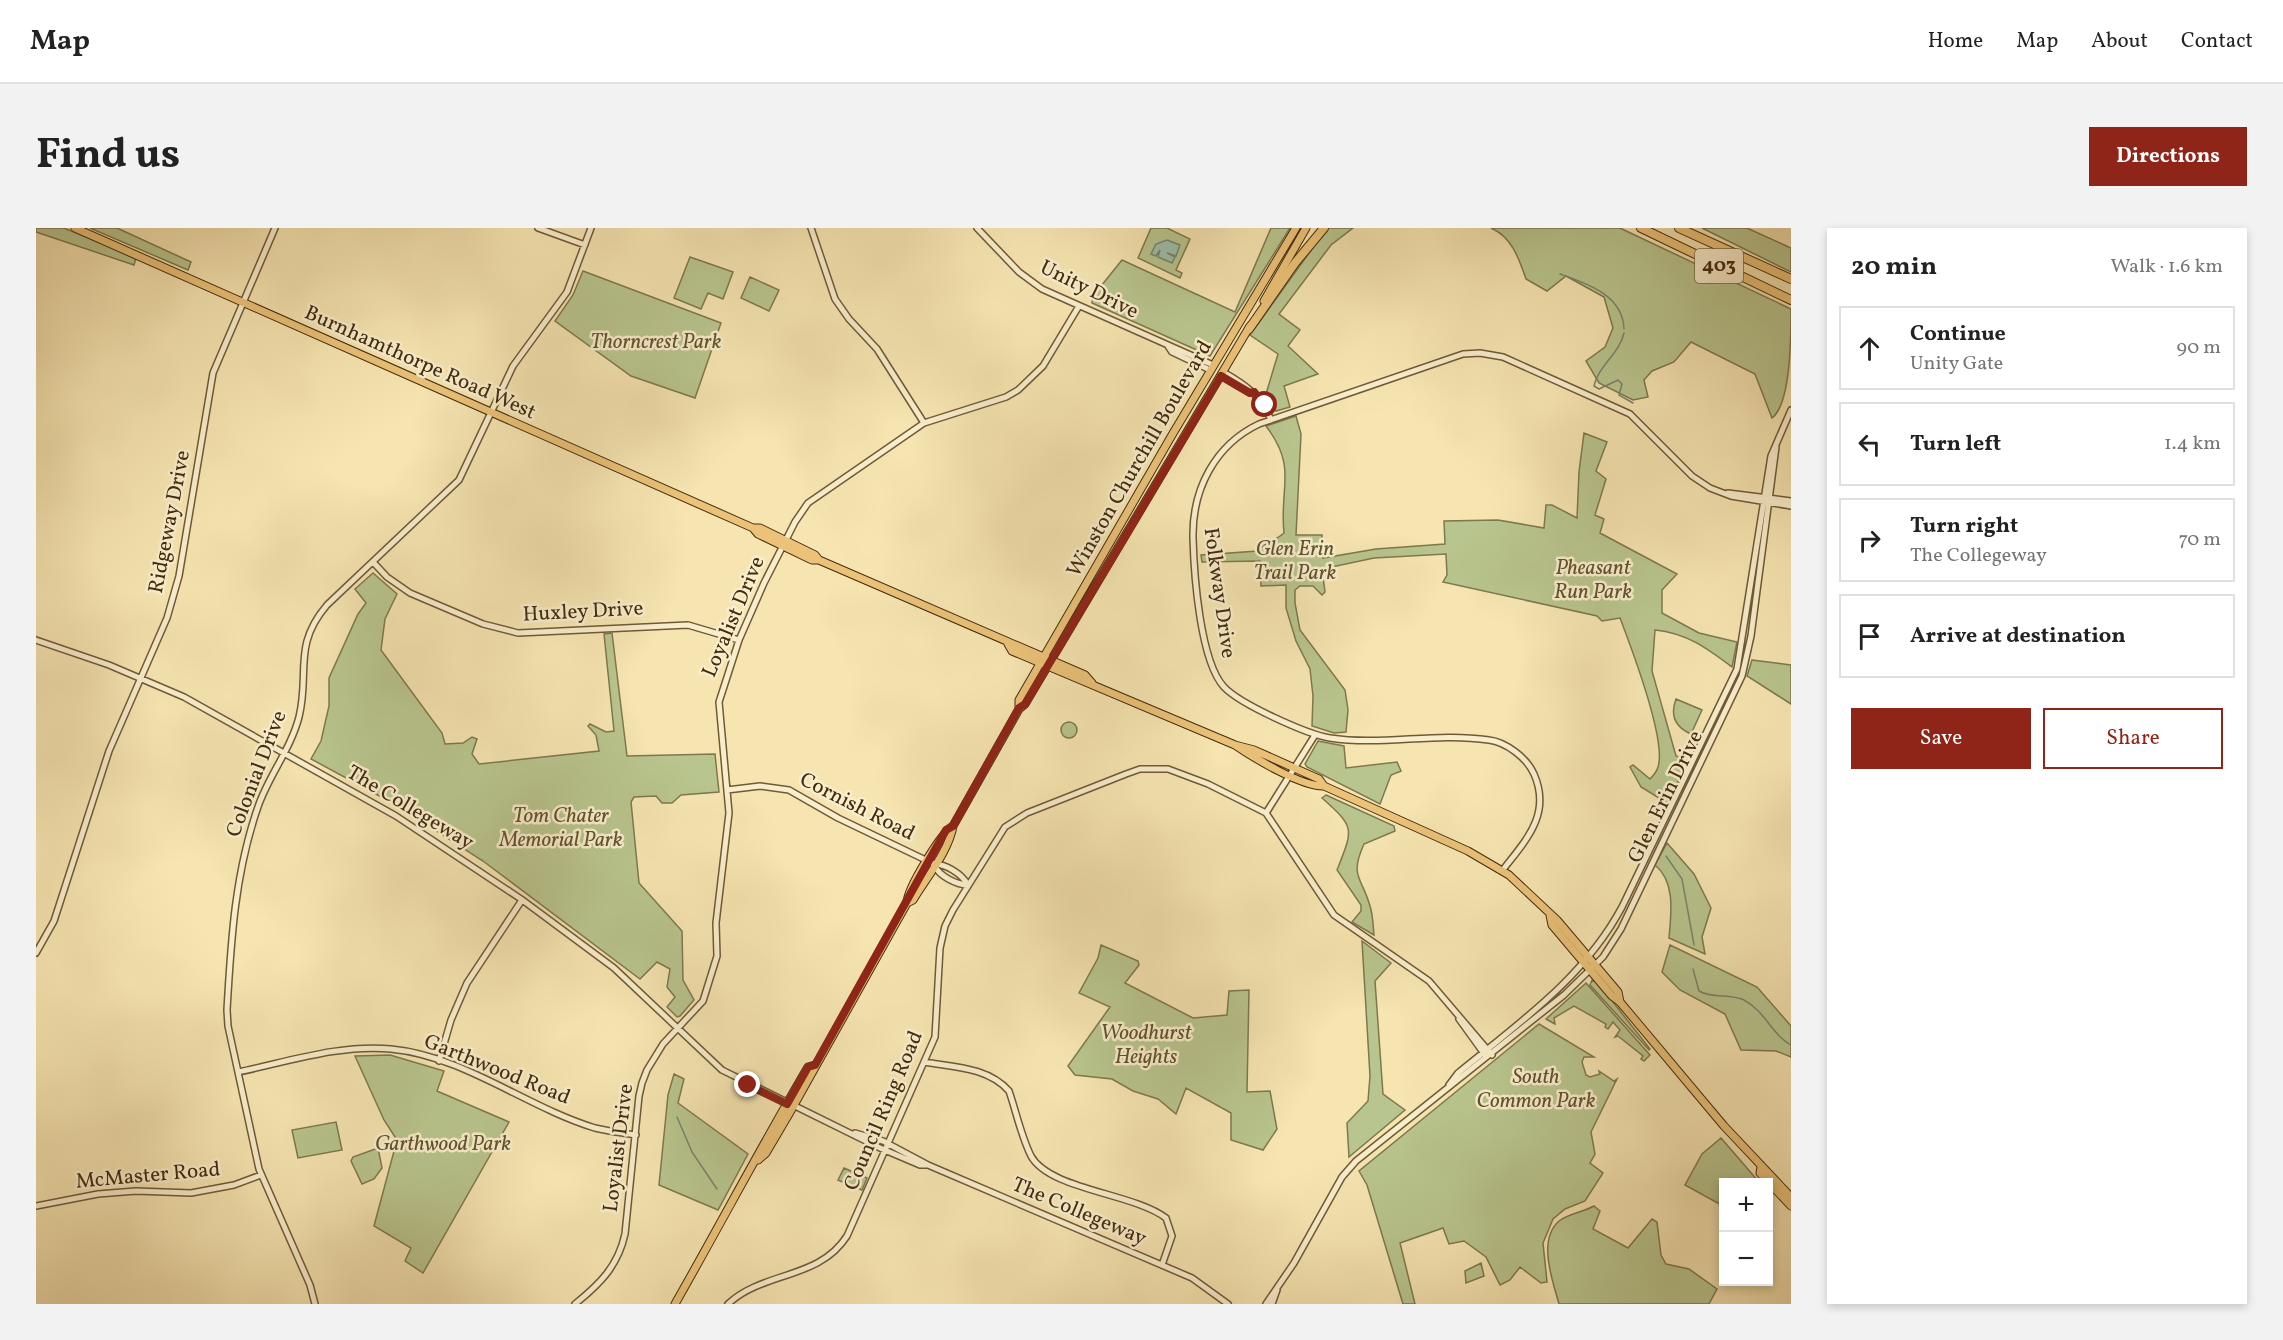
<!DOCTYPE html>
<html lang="en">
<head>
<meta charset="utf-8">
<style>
	body { margin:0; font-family:Vollkorn,serif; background:#f2f2f2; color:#222 }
	.controls { position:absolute; right:18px; bottom:18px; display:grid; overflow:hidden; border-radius:0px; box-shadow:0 3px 9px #0003 }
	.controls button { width:54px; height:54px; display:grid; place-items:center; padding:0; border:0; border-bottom:2px solid #e0e0e0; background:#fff; color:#222; font:30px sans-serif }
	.stop { position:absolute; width:18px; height:18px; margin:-14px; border:4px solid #8f2418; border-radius:50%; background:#fff }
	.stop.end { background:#8f2418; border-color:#fff; box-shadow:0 2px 6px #0008 }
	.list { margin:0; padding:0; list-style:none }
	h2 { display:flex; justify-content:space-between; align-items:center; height:78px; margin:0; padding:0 24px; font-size:26px }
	h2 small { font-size:20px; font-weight:400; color:#767676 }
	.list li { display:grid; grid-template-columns:39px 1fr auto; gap:18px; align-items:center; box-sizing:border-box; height:84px; margin:0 12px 12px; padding:0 12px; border:2px solid #e0e0e0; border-radius:0px }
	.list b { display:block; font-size:22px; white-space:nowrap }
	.list p { margin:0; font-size:20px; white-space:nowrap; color:#767676 }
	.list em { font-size:20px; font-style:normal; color:#767676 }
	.actions { display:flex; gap:12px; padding:18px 24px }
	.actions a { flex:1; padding:14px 0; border:2px solid #8f2418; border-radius:0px; text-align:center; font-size:21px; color:#8f2418 }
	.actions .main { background:#8f2418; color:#fff }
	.icon { flex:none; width:33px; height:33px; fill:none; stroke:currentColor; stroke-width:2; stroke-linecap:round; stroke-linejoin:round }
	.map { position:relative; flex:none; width:1755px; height:1076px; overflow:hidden; border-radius:0px }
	header { display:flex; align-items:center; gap:36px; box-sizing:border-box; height:84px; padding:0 30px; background:#fff; border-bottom:2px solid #e0e0e0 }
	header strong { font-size:28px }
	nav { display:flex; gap:33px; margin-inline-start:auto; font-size:21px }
	.intro { display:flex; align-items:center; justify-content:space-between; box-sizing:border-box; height:144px; padding:0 36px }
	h1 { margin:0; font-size:42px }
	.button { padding:15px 27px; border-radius:0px; background:#8f2418; color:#fff; font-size:21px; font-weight:700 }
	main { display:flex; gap:36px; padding:0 36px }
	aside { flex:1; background:#fff; border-radius:0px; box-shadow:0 3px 9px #0003 }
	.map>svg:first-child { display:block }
	.green { fill:#b9c58e; stroke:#7e784e; stroke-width:1.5 }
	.water { fill:#9dbfac; stroke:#79846d; stroke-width:1.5 }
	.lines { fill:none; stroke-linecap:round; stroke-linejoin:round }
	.stream { stroke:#79846d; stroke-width:1.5 }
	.minor-casing { stroke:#6f5a37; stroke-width:8 }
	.major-casing { stroke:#422b0e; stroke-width:9 }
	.highway-casing { stroke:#422b0e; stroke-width:10 }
	.minor { stroke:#f9eecc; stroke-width:5 }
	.major { stroke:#ebc278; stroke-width:7 }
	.highway { stroke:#ebc278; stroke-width:8 }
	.route { stroke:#8f2418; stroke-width:8 }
	.labels { text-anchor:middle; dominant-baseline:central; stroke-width:5; stroke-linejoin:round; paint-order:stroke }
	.shield { fill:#f9eecc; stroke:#796647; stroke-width:1.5 }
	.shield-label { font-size:20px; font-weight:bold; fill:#422b0e }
	.street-label { font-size:21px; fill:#422b0e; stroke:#f9eecc }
	.park-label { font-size:21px; font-style:italic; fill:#60522e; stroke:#f9eecc }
</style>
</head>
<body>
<header>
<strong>Map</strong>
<nav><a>Home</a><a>Map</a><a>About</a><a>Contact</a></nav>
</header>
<div class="intro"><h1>Find us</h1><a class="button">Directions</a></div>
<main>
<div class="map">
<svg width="1755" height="1076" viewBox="0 0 1755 1076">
	<rect width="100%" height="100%" fill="#f6e5b1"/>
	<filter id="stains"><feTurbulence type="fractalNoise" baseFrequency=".00333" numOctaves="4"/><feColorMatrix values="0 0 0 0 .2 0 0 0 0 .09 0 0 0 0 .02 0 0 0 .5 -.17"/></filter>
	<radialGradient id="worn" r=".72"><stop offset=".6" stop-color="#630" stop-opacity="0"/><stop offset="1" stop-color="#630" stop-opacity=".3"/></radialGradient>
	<path class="green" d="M0,0H28L100,30L98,37L0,4Z
		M54,0H81L155,34L152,42Z
		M1115,0H1131L1154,11L1140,42L1146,45L1144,50L1102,30Z
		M1235,0H1254L1174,128L1056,75L1057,68L1086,32L1199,84Z
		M1291,0H1317L1295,17L1243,86L1264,102L1252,118L1282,146L1248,158L1254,179L1240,183L1230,166L1242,126L1214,107Z
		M1455,0H1584L1755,81C1755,108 1755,176 1736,190L1719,146L1655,114L1638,134L1616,143L1608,152L1612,169L1597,172L1563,155L1550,133L1569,119L1577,100L1568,69L1530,48L1511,63L1490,51C1483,31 1476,9 1455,0Z
		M1666,0H1711L1755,20V44Z
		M654,29L697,44L687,71L672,65L665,81L638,70Z
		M547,43L685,95L659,170L595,148L519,93L537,67Z
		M714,49L743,62L733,83L705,70Z
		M1260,188L1265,206L1260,307H1286L1287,330L1340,321L1409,316L1408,293L1462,292L1508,300L1510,277H1516L1541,290L1543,244L1548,205L1571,214L1560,243L1570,251L1559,287L1568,291L1564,305L1641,346L1626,362V385L1663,405L1701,414L1696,439C1672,421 1651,405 1619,402L1616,443L1640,528L1652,533L1631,575L1605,559L1594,539L1597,537L1614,551C1617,548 1621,543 1622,539C1631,512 1595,419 1584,390L1566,393L1561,388L1407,354L1411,347L1410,326L1338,330L1286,341L1289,364L1286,367L1277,358H1264L1259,362V375L1264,402L1309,462L1312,482L1310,504L1298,505L1276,498L1277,468L1274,441L1260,413L1250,380V357L1225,358L1224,333L1166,334L1165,327L1222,323C1229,314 1239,313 1248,305C1243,259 1262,240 1230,198Z
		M337,345L361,366L349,391L345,422L406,505L409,516L427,515L436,509L441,511L436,526L443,536L563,523L560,507L552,498L554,496L570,504L578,503L568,406L576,405L591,528L679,526L683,564L645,567L636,575H626L620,568L598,569L595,574L603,655L646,703L647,752L658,772L644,788L641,789L631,779L639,769L631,759L634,741L621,734L604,751L447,633L362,578L275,531L285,513L293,478V450L322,386L330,375L319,361Z
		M1716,432L1755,437V476L1711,448Z
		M1640,471L1666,482L1655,506C1639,499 1634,487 1640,471Z
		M1025 502a8 8 0 1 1 16 0a8 8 0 1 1-16 0Z
		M1282,513L1308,518L1310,540L1361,534L1365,543L1355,547L1344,576L1271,539L1269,536Z
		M1290,567L1358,598L1359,603L1328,616C1313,649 1326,649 1334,678C1337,687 1337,697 1338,707L1316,694L1325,683V677L1301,642C1317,601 1320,600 1286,570Z
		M1631,615L1658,646L1675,680L1666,709L1669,726L1633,710C1635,686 1640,654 1619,637Z
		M1326,713L1355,735L1339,753L1347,866L1369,882L1313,929L1311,895L1332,873L1334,848Z
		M1065,717L1102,733L1103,737L1089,755L1157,790L1191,787L1193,763L1213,762L1211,864L1234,863L1241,901L1227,922L1195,912V885L1150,860L1140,886L1122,871L1097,863L1076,851L1039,847L1032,838L1074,779L1043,765L1062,730Z
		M1634,717L1721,759L1755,798V829L1740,823L1705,822L1689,786L1644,762L1626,744Z
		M1556,752L1562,755L1614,821L1613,822L1554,757Z
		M1550,755L1614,827L1608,833L1605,831L1607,828L1582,808L1579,809L1584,802L1577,794L1572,801L1569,799L1570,796L1538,778L1518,790L1519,796L1510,791Z
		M1503,796L1558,829H1548L1546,834L1550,847L1554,849L1564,846L1563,843L1578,853L1581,851L1555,904L1559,926L1554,935L1567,945L1549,973L1529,981L1517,991L1507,1015L1511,1054L1505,1055L1484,1039L1474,1052L1464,1057L1450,1029L1428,1013L1413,1016L1407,1000L1364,1015L1379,1076H1367L1331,957L1323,943Z
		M354,827L408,843L401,863L473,894L387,1045L369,1033L375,1020L338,998L361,912L348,892L319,828Z
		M638,846L648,851L642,875L712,926L682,982L623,957L632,867Z
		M300,894L306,922L262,930L256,902Z
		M1685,910L1723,954H1688L1687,978L1649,957L1666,926Z
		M342,920L346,940L338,951L326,956L315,933L317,929Z
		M808,940L831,950L826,962L802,952Z
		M1558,978L1564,983L1557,1001L1592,1020L1616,991L1621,994L1625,1027L1630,1036L1653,1041L1681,1061L1673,1076H1523C1517,1054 1501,1012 1523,993C1532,986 1547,984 1558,978Z
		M1445,1035L1448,1048L1430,1055L1429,1043Z"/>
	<path class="water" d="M1131,12L1144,17L1140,28L1131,25L1139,29L1136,35L1122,29L1124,22L1120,28L1115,26L1120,16Z"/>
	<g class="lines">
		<path class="stream" d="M1524,46C1550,55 1587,67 1588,101
			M1588,105C1584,125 1562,138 1558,158L1563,161L1582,152L1586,156L1583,167L1597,175
			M1630,628L1646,651L1658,717
			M1657,741L1663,763C1676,771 1694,765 1708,772C1730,784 1736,807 1755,817
			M641,889L656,924L681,961"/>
		<defs>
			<path id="minor" d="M502,0L549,17
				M775,0L799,71L813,91L841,121L888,195
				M941,0L983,44L1006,61L1177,137
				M1132,118L1136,124L1174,142
				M1187,144C1210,157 1224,167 1235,192
				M1185,148L1214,165L1218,164
				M1692,265L1755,273
				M337,334L351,349L374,365L447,396L482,405L652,397L703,412
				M0,412L73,437L148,469L360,588L485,671L578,740L686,842L844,920L884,937H892
				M691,562L724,558L753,562L802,590L898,636C910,636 926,646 932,657
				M1230,585L1279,507
				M899,638C903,648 921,657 932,657
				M1466,643C1489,613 1516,587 1498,546C1491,530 1470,514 1453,512C1400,504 1346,518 1294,510C1270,506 1204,476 1188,459C1164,433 1158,346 1157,310C1156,261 1179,217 1223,196L1427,126L1444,125L1467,129L1594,186L1656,248L1674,260L1695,268L1755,278
				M0,725L18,693L73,523L131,390L143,348L177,145L239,0
				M1423,791L1449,827
				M403,833L415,792L431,755L486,672
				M888,834C917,839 952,839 973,863C980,883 985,908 995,928C1014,962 1097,965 1130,990L1136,1008L1126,1037
				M202,844C251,834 304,816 355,821C428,828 490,879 559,900C572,903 587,905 600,907
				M1413,857L1422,845C1483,795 1548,750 1586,679L1701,441L1735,228L1755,182
				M819,905L847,913L892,937L1156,1050L1192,1076
				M0,978L62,966L100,963L155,965L198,957L225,947
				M279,1076L274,1057L223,941L192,798L191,782C195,712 199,643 223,576C234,546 255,520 263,489C274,445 256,418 291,377L423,252L477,138L531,64L555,0
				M539,1076C564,1056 582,1038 589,1006L603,868L606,855L611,842L627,816L667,773L681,728L680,695L693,585L683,474L703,412L728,355L759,294L772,275L888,195L970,169L982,162L1007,138L1043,78
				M692,1076C727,1043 783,1052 811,1008L899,809L904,720L909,698L917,682L969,599L991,585L1090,546L1104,541H1132L1172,556L1230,585L1298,687L1393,753L1456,827
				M1230,1076L1258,1035L1306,949L1320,933L1528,767L1567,729L1585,701L1706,448L1715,408L1740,219
				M1236,1076L1241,1062"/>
			<path id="major" d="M39,0L717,300H724L779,327L783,332L1049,447L1056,455
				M1228,73L1270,0
				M717,300L722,306L776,332H783
				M972,416L976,423L1199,517L1218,522L1283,551L1288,558
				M983,481L989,476L1214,98
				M1199,517C1218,530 1266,559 1288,558L1432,623L1473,647L1521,692L1582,764L1584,774
				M871,675L877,672C890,650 913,623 917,598L983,481V472L1136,207L1260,0
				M1514,687L1516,697L1576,768L1584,774L1688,898L1755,969
				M722,932L730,925L753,886L871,675C871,661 905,605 917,598
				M1725,939L1724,945L1755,978
				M639,1076C684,997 726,917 772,839L779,837"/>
			<path id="highway" d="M1605,0L1755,72
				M1643,0L1755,51
				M1213,101L1259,35L1288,0"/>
		</defs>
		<use href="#minor" class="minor-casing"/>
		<use href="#major" class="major-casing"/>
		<use href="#highway" class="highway-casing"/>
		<use href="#minor" class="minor"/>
		<use href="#major" class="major"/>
		<use href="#highway" class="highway"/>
	</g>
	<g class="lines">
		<path class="route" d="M712,857L751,876L772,839L779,837L910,602L917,598L983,480L989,476L1185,148L1214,165L1218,164L1229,177"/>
	</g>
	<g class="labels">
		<rect class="shield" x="1659" y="21" width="48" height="34" rx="4.5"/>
		<g class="shield-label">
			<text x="1683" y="38">403</text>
		</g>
		<g class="street-label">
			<text transform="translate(1053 62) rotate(26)">Unity Drive</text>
			<text transform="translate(384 135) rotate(24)">Burnhamthorpe Road West</text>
			<text transform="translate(1104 231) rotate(-60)">Winston Churchill Boulevard</text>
			<text transform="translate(134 294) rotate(-79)">Ridgeway Drive</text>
			<text transform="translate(1183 365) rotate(82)">Folkway Drive</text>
			<text transform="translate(547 384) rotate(-3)">Huxley Drive</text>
			<text transform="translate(698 389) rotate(-67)">Loyalist Drive</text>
			<text transform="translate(221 546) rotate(-69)">Colonial Drive</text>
			<text transform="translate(1630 569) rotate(-64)">Glen Erin Drive</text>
			<text transform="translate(821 579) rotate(27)">Cornish Road</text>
			<text transform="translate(374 580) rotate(31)">The Collegeway</text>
			<text transform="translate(461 842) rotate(22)">Garthwood Road</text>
			<text transform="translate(848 883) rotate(-67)">Council Ring Road</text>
			<text transform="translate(583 920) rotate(-83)">Loyalist Drive</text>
			<text transform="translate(112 948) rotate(-5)">McMaster Road</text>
			<text transform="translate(1043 984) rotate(23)">The Collegeway</text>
		</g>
		<g class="park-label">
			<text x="620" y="114">Thorncrest Park</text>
			<text x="1259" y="321">Glen Erin<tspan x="1259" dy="24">Trail Park</tspan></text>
			<text x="1557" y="340">Pheasant<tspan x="1557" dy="24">Run Park</tspan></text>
			<text x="525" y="588">Tom Chater<tspan x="525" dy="24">Memorial Park</tspan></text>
			<text x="1110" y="805">Woodhurst<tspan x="1110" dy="24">Heights</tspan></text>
			<text x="1500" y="849">South<tspan x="1500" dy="24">Common Park</tspan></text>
			<text x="407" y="916">Garthwood Park</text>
		</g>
	</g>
	<rect width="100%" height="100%" filter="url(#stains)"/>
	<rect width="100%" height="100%" fill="url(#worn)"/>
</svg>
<div class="controls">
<button>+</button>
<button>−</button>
</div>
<div class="stop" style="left:1229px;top:177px"></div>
<div class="stop end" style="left:712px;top:857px"></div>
</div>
<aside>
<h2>20 min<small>Walk · 1.6 km</small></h2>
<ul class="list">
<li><svg class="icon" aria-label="ahead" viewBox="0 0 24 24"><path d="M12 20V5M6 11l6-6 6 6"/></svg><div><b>Continue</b><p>Unity Gate</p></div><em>90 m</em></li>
<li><svg class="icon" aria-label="left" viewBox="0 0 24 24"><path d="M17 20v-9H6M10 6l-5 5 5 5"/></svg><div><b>Turn left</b></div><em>1.4 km</em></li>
<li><svg class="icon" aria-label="right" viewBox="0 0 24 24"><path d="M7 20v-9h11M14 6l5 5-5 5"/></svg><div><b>Turn right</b><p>The Collegeway</p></div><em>70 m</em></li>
<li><svg class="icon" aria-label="arrive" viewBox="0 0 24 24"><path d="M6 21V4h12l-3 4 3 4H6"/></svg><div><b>Arrive at destination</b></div></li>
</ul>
<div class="actions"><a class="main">Save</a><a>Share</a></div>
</aside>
</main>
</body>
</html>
